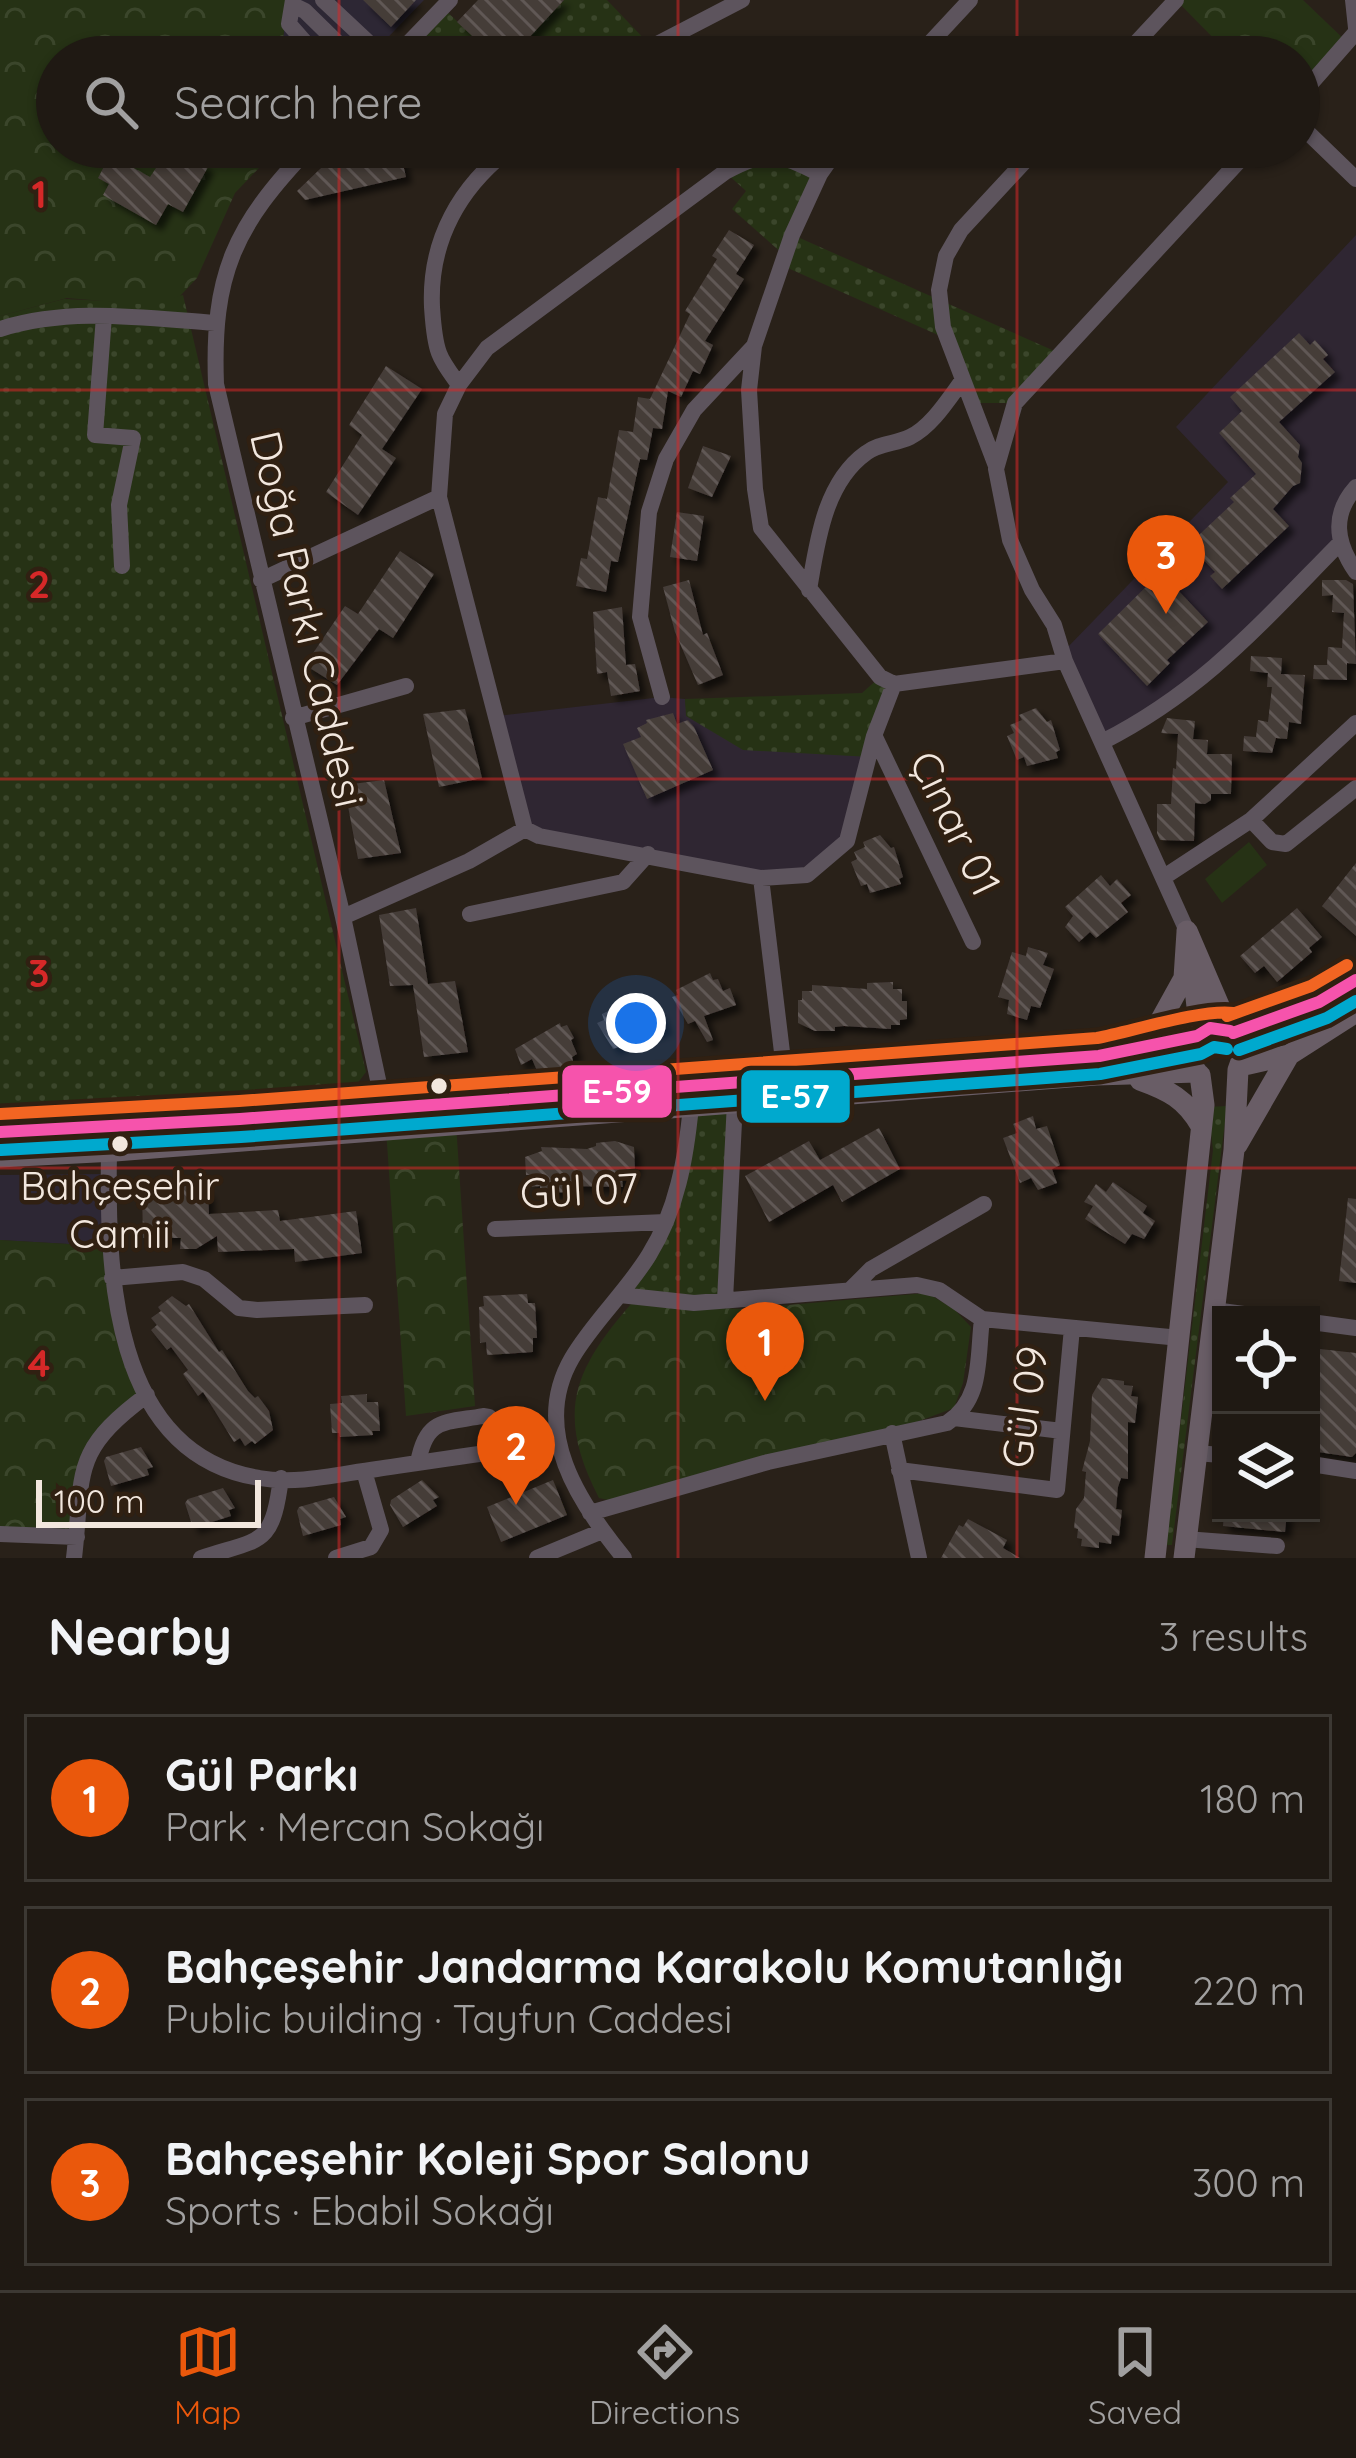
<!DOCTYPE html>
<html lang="en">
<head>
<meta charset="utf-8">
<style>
	body { margin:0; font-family:Quicksand,sans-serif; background:#2c2621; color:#f1f3f6 }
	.controls { position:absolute; right:36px; bottom:36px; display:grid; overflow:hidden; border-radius:0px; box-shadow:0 3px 9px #0004 }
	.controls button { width:108px; height:108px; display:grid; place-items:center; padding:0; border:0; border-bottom:3px solid #3c3833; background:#1f1913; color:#f1f3f6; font:60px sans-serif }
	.scale { position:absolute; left:36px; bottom:30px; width:225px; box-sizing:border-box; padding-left:12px; border:6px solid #f2e7de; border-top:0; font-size:33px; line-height:42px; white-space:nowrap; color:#f2e7de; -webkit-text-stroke:9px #302012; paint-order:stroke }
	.you { position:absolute; left:636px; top:1023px; width:42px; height:42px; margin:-30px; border:9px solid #fff; border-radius:50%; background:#1a73e8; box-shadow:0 0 0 18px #1a73e833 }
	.badge { display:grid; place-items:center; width:78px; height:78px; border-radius:50%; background:#ea580c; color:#fff; font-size:39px; font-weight:700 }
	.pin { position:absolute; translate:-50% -99px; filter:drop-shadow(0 3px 6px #0008) }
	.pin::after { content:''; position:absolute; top:63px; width:42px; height:36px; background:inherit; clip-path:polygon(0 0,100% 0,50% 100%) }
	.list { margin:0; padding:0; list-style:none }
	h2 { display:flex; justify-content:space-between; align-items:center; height:156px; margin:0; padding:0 48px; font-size:51px }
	h2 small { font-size:39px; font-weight:400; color:#a1a0a0 }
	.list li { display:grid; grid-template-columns:78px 1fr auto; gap:36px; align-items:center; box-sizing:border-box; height:168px; margin:0 24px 24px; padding:0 24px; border:3px solid #3c3833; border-radius:0px }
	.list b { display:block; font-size:45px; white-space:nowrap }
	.list p { margin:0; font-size:39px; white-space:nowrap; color:#a1a0a0 }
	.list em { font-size:39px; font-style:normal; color:#a1a0a0 }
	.icon { flex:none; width:66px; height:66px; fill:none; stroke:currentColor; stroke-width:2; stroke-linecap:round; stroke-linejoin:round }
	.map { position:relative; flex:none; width:1356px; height:1558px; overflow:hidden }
	.search { position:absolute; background:#1f1913; box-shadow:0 3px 9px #0004; left:36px; right:36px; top:36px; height:132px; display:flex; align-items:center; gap:30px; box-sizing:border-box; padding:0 42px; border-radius:66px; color:#a1a0a0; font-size:45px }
	.sheet { height:732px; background:#1f1913 }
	nav { display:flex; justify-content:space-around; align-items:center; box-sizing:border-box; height:168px; border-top:3px solid #3c3833; background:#1f1913; font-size:33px; color:#a1a0a0 }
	nav a { display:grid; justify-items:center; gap:6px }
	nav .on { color:#ea580c }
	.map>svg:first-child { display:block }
	.commercial { fill:#2d2734 }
	.education { fill:#2f2632 }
	.grass { fill:url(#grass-dots) }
	.park { fill:url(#park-crowns) }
	.pitch { fill:#263215 }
	.building { fill:url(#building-back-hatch); filter:url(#shadow) }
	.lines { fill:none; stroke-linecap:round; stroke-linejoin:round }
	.minor { stroke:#5d545d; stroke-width:16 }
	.major { stroke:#695d66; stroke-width:21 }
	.bus-1-casing { stroke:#302012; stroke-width:21 }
	.bus-2-casing { stroke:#302012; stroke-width:21 }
	.bus-3-casing { stroke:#302012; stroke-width:21 }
	.bus-1 { stroke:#f653ac; stroke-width:12 }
	.bus-2 { stroke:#00a9ce; stroke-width:12 }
	.bus-3 { stroke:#f26522; stroke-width:12 }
	.grid { fill:none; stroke:#d62828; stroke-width:3; stroke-opacity:0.55 }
	.bus-dot { fill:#f2e7de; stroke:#302012; stroke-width:4.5 }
	.labels { text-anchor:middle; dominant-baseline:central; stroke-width:9; stroke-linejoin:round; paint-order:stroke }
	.bus-label { font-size:39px; fill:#f2e7de; stroke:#302012 }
	.street-label { font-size:42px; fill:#f2e7de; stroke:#302012 }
	.grid-label { font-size:39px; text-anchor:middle; font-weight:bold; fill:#d62828; stroke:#302012; stroke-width:9; stroke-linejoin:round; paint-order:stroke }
	.line-badge { stroke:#302012; stroke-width:4.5 }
	.badge-label { font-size:33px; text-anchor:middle; font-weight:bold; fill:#fff }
</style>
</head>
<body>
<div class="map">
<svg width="1356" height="1558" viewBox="0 0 1356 1558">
	<defs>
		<pattern id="grass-dots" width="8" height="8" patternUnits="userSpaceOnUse" patternTransform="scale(3)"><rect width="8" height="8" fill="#263215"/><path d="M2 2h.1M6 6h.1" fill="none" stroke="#3b462b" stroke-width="1.8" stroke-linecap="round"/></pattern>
		<pattern id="park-crowns" width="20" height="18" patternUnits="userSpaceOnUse" patternTransform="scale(3)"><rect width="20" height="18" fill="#263215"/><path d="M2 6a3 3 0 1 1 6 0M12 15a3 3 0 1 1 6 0" fill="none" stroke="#3b462b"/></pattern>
		<pattern id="building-back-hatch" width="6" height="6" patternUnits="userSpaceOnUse" patternTransform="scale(3)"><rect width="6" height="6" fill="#453c39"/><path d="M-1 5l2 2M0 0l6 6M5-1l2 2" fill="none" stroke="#605855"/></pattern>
		<filter id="shadow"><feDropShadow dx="6" dy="6" stdDeviation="3" flood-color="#0009"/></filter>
	</defs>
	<rect width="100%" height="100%" fill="#292119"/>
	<path class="commercial" d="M288,0H424L369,57H301L283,39Z
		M105,1174L103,1246L0,1240V1175Z"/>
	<path class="education" d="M1356,235V487L1339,544L1210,674L1102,742L1064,651L1228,482L1176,427Z
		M662,697L685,699L687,716L870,757L847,841L786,878L525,829L498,716Z"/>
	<path class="grass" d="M564,0H607L651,46L661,41L674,57H511Z
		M442,7L495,57H395Z
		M720,147H749L756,156L820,174L793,235L1059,353L1015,403H975L947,339L781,265L784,255L732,209L746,191L725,172L735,166Z
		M183,295L366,1072L347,1097L46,1123L0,1121V316L64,299L151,303Z
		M880,677L894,684L870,757L743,750L686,716L685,699L862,693Z
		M735,1102L725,1300L620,1295L666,1222L691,1106Z
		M1227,1106L1172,1545H1166L1213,1150L1208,1107Z"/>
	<path class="park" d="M0,0H288L283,39L301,57H57V147H279L235,193L197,278L180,296L151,305L67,298L0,316Z
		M1176,0H1303L1349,44L1299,97V57H1232Z
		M456,1124L475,1406L406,1416L386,1129Z
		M0,1240L103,1246L138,1392L93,1440L74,1537L0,1534Z
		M927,1293L954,1309L971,1327L963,1383L954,1408L911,1424L728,1465L613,1501L599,1498C556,1414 572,1372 631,1304L741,1309Z"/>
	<path class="pitch" d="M1249,842L1267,865L1222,903L1205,879Z"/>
	<path class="building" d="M363,0H416L391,27Z
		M478,0H564L511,57H495L457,22Z
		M170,147H201L194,159L208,167L183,212L168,204L156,225L103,195L109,184L98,178L110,155L150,177Z
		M343,147H399L406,177L305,200L297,191Z
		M729,230L754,245L736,274L744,279L705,341L713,345L700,374L693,371L681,397L668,391L662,429L653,428L647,460L640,459L618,562L611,561L606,592L576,586L581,558L587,559L598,497L607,499L619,430L633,432L638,397L650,399L690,314L685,311L717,259L712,256Z
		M1299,333L1310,345L1315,340L1328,355L1323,359L1335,372L1279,422L1300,445L1298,457L1302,463L1300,483L1293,486L1273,509L1289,526L1222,589L1210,576L1215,572L1199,555L1195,559L1185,548L1234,502L1230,498L1256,474L1219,433L1242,411L1230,397Z
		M386,366L422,389L382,449L396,458L358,515L326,492L362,435L349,425Z
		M703,446L731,456L712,497L688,488Z
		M677,512L704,516L697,561L670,557Z
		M400,551L434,574L393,638L379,629L337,685L305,665L345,606L358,614Z
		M1161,572L1208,622L1167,660L1170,663L1147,686L1098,634Z
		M689,580L703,635L707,633L723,675L698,685L675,632L663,587Z
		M1322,580H1346L1353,584L1356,664L1347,663V680L1313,679L1314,665H1327L1328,647L1342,648L1344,613L1332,612L1333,595L1322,596Z
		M622,607L626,665L635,664L640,691L611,696L607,672L597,674L593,612Z
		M1251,656L1282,658L1281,674L1305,675L1301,724L1289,722L1287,739L1276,738L1272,753L1243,751L1244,736L1256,737L1258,720L1268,722L1272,687H1267L1268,673L1250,671Z
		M1036,708L1047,722L1051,720L1060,750L1056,752L1058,758L1027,766L1024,757L1017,760L1007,736L1014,733L1010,725L1022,720L1019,715Z
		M465,709L482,778L439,787L423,714Z
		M673,713L677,724L688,720L694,727L713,770L647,799L623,744L641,737L637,728L647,723L646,720Z
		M1167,718L1195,721L1193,739L1208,740L1207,754H1232L1231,794H1211V800L1205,804L1195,803L1194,841L1160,840L1157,833V804H1171L1173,768L1176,769L1178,734L1161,733Z
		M384,780L401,853L358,859L344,785Z
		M880,835L891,848L894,847L903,877L899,879L901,884L870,893L867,884L861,886L851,862L857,859L854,852L865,847L863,842Z
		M1356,863V936L1322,906Z
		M1101,875L1110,886L1117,879L1131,895L1121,903L1128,912L1096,938L1090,932L1079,942L1065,927L1073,916L1065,907Z
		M416,908L428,984L455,981L468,1052L424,1057L413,985L390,986L379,915Z
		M1297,908L1322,937L1309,948L1312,952L1277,982L1264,966L1255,973L1240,956Z
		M1028,947L1048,953L1043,965L1054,969L1040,1008L1031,1006L1027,1020L1007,1014L1009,1000L998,997L1012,952L1026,956Z
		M710,973L713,980L718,979L723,991L730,988L736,1005L704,1016L713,1040L707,1042L695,1021L688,1024L672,997L678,995L676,990Z
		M893,982V989H902V1001H907V1019L900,1020V1025H891V1029L844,1026L835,1027V1031H815L798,1023V1000H802V991H812V985L867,989V983Z
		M635,998L638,1003L643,999L651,1014L660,1011L666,1029L613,1049L597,1023L604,1020L602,1014Z
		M560,1023L561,1027L567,1025L574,1038L571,1040L577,1054L572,1057L573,1061L546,1074L544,1070L538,1073L532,1059L521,1065L515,1049Z
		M1033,1116L1036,1129L1047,1126L1060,1165L1052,1169L1057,1183L1038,1190L1031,1178L1020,1183L1003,1138L1017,1133L1013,1124Z
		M879,1128L900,1169L842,1202L833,1185L769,1222L745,1176L809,1141L820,1160Z
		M615,1141L634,1147L635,1171H631L632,1179L622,1180L623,1187L566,1186V1192L540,1194V1186L531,1187V1175H526L525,1157L542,1151L541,1147L587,1149L596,1146V1143Z
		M1113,1182L1147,1206L1143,1213L1155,1221L1144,1239L1132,1234L1125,1244L1085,1219L1093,1206L1084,1202L1096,1184L1106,1192Z
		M192,1185L193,1192L208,1191L209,1214L278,1210L280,1221L356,1211L362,1253L295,1262L294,1249L218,1252L217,1236L196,1249H180L181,1238H143L142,1192Z
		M1348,1198L1356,1199V1283L1339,1281Z
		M527,1294L528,1303H535L537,1338H533V1352L487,1355L486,1342L480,1343L479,1307L484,1306L483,1296Z
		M172,1296L186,1306L189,1304L219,1352L222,1350L248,1391L255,1398L258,1396L269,1411L273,1430L255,1444L252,1441L245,1446L240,1438L234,1442L203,1392L198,1396L183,1374L188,1370L171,1347L167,1350L151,1330L157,1325L151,1318L161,1311L158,1307Z
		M1311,1348L1356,1353V1453L1352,1457L1311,1451Z
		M1102,1378L1124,1381V1385L1133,1386L1131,1396L1138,1397L1135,1423L1128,1422V1479L1121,1478L1118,1487L1116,1509L1122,1510L1119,1536L1112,1535L1111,1544L1099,1542V1548L1081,1546L1082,1539L1077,1538L1078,1529L1074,1528L1076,1509L1084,1498L1086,1472L1082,1471L1090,1441L1092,1395Z
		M367,1394V1402H378L380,1431H372L373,1435L340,1437L339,1433H332L330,1404L342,1403L341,1396Z
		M141,1447L153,1467L147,1469L149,1475L111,1486L104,1461L106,1457Z
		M422,1480L439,1497L433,1500L437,1506L403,1527L390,1505L391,1500Z
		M553,1480L567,1515L501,1542L487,1507Z
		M223,1488L235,1508L229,1510L231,1516L193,1528L185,1503L188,1499Z
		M334,1497L346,1517L340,1519L341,1525L303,1536L297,1511L299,1507Z
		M1224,1513H1287L1285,1532L1223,1526Z
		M968,1519L1007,1540L1003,1548L1020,1558H941L959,1525L963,1527Z"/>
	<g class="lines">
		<path class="minor" d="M293,0L289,24L318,57
			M323,0L384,57
			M1353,0L1356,28
			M293,5L305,11L352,57
			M395,57L450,0
			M632,57L742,0
			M917,57L970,0
			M1123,57L1176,0
			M1299,97L1356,32
			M1299,124L1356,179
			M310,147C234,226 212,274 216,384L343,917L386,1117
			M839,147L820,174L792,235L754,346L749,390L755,489L761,528L880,677L894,684
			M820,174C778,153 768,149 725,172L487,348L459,385L445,414L439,497L525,829L539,836L761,878L807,875L847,841L874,736L894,684
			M104,316L95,435L133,438L119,505L122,566
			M0,329C71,307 142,318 215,323
			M459,385C452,375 443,364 439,353C434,340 433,321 432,307C429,240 460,186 512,147
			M996,466L943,327L939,290L946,256L961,230L1038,147
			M1356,487C1331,515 1336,543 1356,572
			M261,580L439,497
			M809,590C817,543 824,483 866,453C879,443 896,444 910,437C931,427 948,400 962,381
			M894,684L1065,661
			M662,697L640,617L649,512L666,459L694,410L754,346
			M293,718L406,686
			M875,737L973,942
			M1102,742C1204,690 1260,624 1339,544
			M1251,820L1272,842L1286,844L1356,788
			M1164,877L1251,820L1356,723
			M761,878L785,1077
			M470,914L623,882L648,854
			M343,917L469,861L525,829
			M1187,931L1065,661L1054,625L1032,590L1010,540L996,469L1015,403L1252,147
			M109,1152C107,1267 110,1454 259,1478C297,1485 339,1474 377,1469C438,1460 498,1451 559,1443
			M495,1229L666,1222
			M112,1278L183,1272L204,1279L239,1308L257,1310L365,1305
			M850,1290L871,1269L984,1204
			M620,1295L694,1303L917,1285L939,1290L982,1319
			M725,1300L735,1102
			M1214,1310L1251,1315
			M982,1319L1180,1338
			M1311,1322L1356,1328
			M954,1418L1062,1431
			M892,1433L919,1558
			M1196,1453L1221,1455
			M418,1463C426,1418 444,1423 483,1416L489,1417L499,1427L505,1450
			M1311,1464L1356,1471
			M899,1470L1057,1490L1072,1328
			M590,1513L768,1462L947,1423C983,1399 977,1360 982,1319
			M0,1534L77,1537
			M1185,1539L1277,1546
			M74,1558C84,1472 70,1452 147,1395
			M201,1558C262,1538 272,1547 281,1478
			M336,1558L371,1547L381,1530L364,1471
			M537,1558L602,1531
			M624,1558C579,1503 530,1430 572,1358C593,1322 627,1291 649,1255C677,1210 686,1158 691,1106"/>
		<path class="major" d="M1192,961L1200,1034
			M1233,1033L1319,1002L1356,980
			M1147,1045L1184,978L1187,932
			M1240,1066L1289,1055L1356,1012
			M1140,1080C1168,1090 1186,1099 1201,1126
			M0,1132L240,1119L1099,1056L1197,1036L1210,1028L1230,1031
			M1237,1145L1289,1055
			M0,1157L115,1151L1096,1075L1197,1072
			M1155,1558L1204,1105L1200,1075
			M1184,1558L1234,1150L1238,1070L1243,1056L1240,1042L1230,1031L1187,931"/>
		<defs>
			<path id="bus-1" d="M1233,1033L1319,1002L1356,980
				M0,1132L240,1119L1099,1056L1197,1036L1210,1028L1230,1031"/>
			<path id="bus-2" d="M1239,1050L1327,1018L1356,1001
				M1,1150L241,1137L1100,1074L1201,1054L1214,1047L1227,1049"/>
			<path id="bus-3" d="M1227,1016L1311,986L1347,965
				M0,1114L239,1101L1097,1038C1133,1031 1202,1009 1233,1013"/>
		</defs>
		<use href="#bus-1" class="bus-1-casing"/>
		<use href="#bus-2" class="bus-2-casing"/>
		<use href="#bus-3" class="bus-3-casing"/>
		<use href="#bus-1" class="bus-1"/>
		<use href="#bus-2" class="bus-2"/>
		<use href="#bus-3" class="bus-3"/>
	</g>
	<path class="grid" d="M339,0V57M678,0V57M1017,0V57M339,147V1558M678,147V1558M1017,147V1558M0,390H1356M0,779H1356M0,1168H1356"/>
	<g class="bus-dot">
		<circle cx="439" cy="1086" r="10"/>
		<circle cx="120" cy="1144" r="10"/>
	</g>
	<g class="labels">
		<g class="bus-label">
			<text x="120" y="1185">Bahçeşehir<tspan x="120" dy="48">Camii</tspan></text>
		</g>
		<g class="street-label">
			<text transform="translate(308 619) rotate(77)">Doğa Parkı Caddesi</text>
			<text transform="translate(956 823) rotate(64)">Çınar 01</text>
			<text transform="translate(579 1190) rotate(-3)">Gül 07</text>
			<text transform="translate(1024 1407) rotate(-82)">Gül 09</text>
		</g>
	</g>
	<g class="grid-label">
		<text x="39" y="208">1</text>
		<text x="39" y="598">2</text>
		<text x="39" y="987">3</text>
		<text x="39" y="1377">4</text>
	</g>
	<g class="line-badge">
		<rect x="560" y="1063" width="114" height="57" rx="12" fill="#f653ac"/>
		<rect x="739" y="1068" width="113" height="57" rx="12" fill="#00a9ce"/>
	</g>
	<g class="badge-label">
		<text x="617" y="1103">E-59</text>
		<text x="795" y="1108">E-57</text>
	</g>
</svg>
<div class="controls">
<button><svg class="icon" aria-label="locate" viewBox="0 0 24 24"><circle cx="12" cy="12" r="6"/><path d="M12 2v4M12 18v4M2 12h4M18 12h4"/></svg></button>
<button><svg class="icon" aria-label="layers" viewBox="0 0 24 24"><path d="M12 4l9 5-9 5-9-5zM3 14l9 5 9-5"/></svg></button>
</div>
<div class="scale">100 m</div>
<div class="you"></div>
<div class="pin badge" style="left:765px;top:1401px">1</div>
<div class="pin badge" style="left:516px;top:1505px">2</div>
<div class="pin badge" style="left:1166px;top:614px">3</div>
<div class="search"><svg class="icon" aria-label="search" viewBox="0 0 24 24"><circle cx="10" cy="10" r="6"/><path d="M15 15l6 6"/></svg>Search here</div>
</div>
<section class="sheet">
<h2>Nearby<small>3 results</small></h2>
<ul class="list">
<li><span class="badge">1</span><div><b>Gül Parkı</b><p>Park · Mercan Sokağı</p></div><em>180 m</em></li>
<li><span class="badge">2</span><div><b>Bahçeşehir Jandarma Karakolu Komutanlığı</b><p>Public building · Tayfun Caddesi</p></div><em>220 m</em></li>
<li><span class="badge">3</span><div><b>Bahçeşehir Koleji Spor Salonu</b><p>Sports · Ebabil Sokağı</p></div><em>300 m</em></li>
</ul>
</section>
<nav>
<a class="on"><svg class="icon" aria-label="map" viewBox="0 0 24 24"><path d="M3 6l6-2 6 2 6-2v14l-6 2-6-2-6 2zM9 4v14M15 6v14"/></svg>Map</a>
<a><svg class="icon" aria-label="directions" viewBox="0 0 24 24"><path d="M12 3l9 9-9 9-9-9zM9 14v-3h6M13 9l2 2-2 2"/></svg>Directions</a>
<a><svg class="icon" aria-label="saved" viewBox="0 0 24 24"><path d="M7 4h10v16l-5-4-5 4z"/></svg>Saved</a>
</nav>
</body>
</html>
